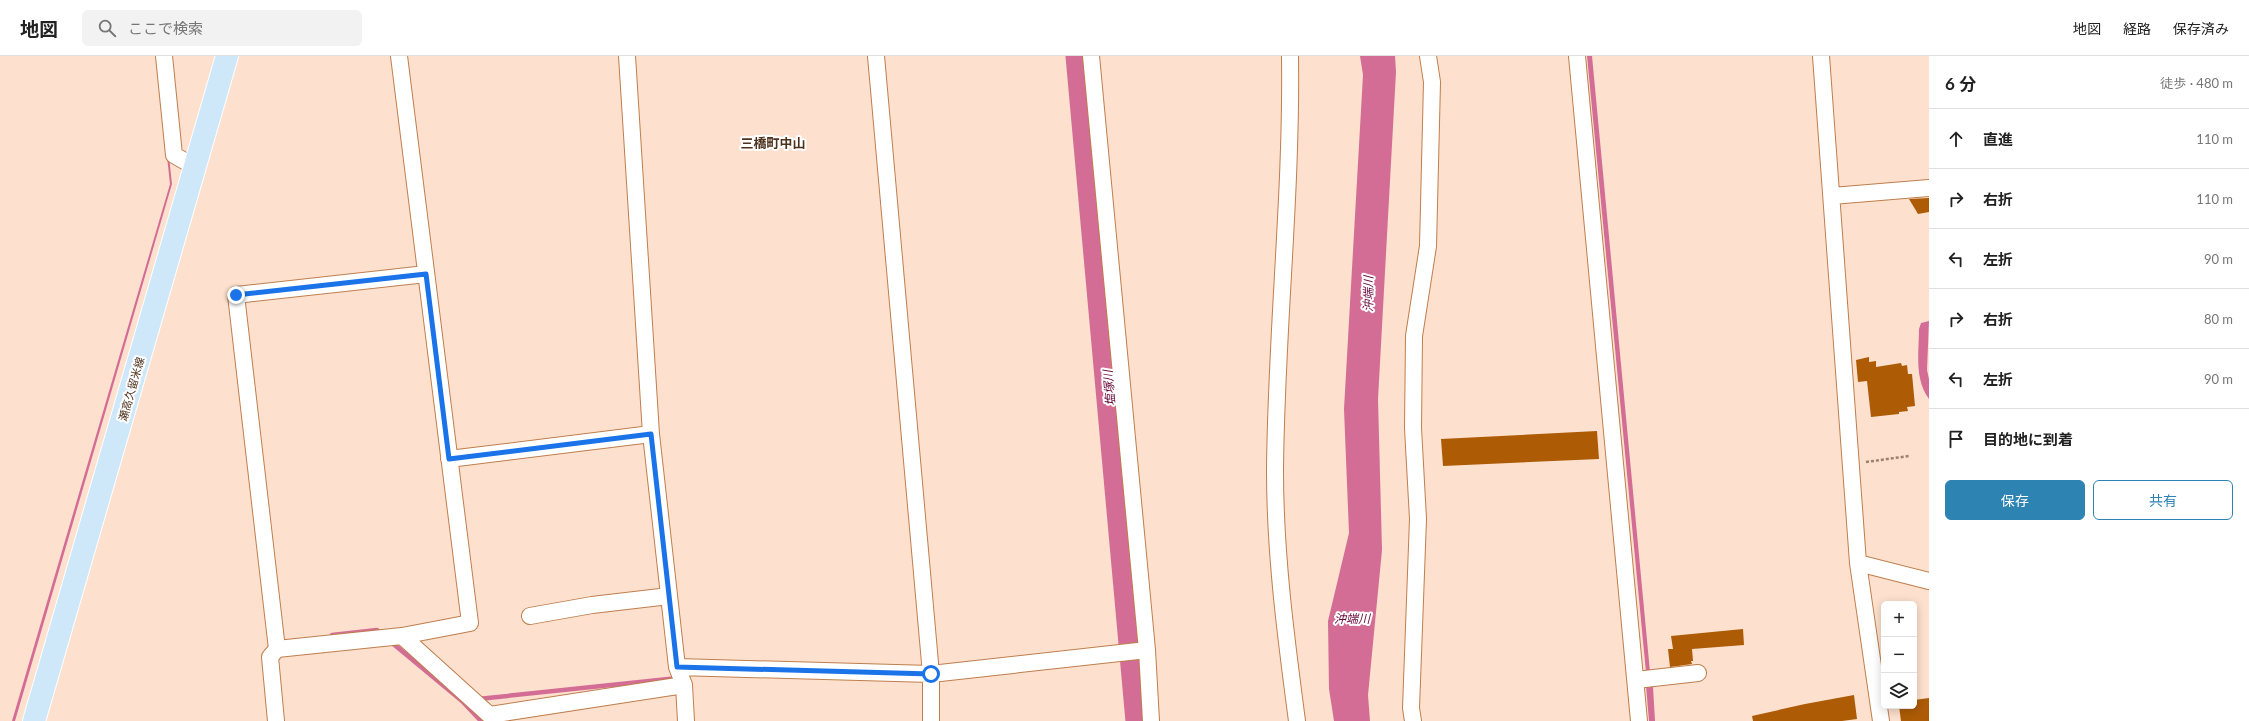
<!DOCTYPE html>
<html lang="ja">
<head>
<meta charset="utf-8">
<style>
	body { margin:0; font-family:Lato,"Noto Sans JP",sans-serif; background:#f2f2f2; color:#222 }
	.controls { position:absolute; right:12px; bottom:12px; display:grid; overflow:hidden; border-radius:6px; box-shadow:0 2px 10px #0003 }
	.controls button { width:36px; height:36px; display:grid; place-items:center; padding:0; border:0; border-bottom:1px solid #e0e0e0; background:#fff; color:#222; font:20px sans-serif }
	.stop { position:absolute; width:12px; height:12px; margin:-9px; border:3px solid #1a73e8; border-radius:50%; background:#fff }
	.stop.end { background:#1a73e8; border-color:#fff; box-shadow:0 1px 4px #0008 }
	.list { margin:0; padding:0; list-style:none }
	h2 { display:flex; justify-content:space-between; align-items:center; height:52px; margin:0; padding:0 16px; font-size:17px }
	h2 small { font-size:13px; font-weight:400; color:#767676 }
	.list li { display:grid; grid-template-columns:26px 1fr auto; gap:12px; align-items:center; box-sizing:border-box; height:60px; padding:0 16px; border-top:1px solid #e0e0e0 }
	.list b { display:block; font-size:15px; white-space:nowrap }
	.list em { font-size:13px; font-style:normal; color:#767676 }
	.actions { display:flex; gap:8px; padding:12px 16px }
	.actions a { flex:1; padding:9px 0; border:1px solid #2d84b3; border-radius:6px; text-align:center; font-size:14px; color:#2d84b3 }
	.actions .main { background:#2d84b3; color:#fff }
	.icon { flex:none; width:22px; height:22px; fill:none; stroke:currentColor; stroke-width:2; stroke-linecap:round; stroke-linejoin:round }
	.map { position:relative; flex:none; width:1929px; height:665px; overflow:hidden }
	header { display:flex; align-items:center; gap:24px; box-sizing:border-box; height:56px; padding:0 20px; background:#fff; border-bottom:1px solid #e0e0e0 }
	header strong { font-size:19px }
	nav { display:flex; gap:22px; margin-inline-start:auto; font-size:14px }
	.search { width:280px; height:36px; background:#f2f2f2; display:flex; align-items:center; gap:10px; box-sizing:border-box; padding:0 14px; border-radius:6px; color:#767676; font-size:15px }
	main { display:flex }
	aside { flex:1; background:#fff }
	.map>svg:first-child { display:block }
	.water { fill:#d36d95 }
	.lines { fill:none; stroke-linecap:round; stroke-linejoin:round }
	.stream { stroke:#d36d95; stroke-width:4.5 }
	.river { stroke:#d36d95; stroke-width:27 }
	.building { fill:#ad5b05 }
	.street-casing { stroke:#bf7e4d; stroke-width:18 }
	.primary-casing { stroke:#fff; stroke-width:24 }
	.path { stroke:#9d816d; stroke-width:2.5; stroke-dasharray:3 2; stroke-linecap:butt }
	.street { stroke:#fff; stroke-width:16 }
	.primary { stroke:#cee8f9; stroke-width:22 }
	.route { stroke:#1a73e8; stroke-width:5 }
	.labels { text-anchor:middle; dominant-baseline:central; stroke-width:4; stroke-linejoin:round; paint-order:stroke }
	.street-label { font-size:11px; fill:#4d321d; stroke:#fff }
	.water-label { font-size:12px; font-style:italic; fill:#690b3b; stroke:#fff }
	.quarter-label { font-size:13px; font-weight:bold; fill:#4d321d; stroke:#fff }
</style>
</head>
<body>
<header>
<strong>地図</strong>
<div class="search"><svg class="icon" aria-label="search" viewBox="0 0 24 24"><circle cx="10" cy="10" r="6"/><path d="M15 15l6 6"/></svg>ここで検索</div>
<nav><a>地図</a><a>経路</a><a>保存済み</a></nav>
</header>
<main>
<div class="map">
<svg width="1929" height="665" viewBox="0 0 1929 665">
	<rect width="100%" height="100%" fill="#fde0cd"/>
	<path class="water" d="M156,0H158L172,128L15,665H12L170,128Z
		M1360,0H1395L1396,16L1378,343L1382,494L1368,639L1370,665H1334L1329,633L1328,565L1349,477L1344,353L1363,19Z
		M1587,0H1592L1650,616H1646Z
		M1929,265L1927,314L1929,323V343C1914,323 1919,296 1919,273L1921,267Z
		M1646,630L1653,631L1655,665H1649Z"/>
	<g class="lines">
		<path class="stream" d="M332,579L377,574L382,578
			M391,586L462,645L481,665
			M478,643L678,622"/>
		<path class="river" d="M1079,0L1139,665"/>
	</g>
	<path class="building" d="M1929,142V156L1918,158L1909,143Z
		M1869,301V306L1876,305V311L1901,307L1902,310L1907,309L1908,318H1912L1915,350L1907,351L1908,355L1899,356V358L1871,361L1867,325L1858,326L1856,304Z
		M1597,375L1599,403L1443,410L1441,383Z
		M1743,573L1744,589L1692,593L1693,605H1691L1692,608L1670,611L1668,593H1673L1671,580Z
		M1854,639L1857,663L1842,665H1753L1752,660L1805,648Z
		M1929,642V665H1901L1899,650H1914V644Z"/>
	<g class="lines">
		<defs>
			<path id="street" d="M164,0L174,99L195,111
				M627,0L651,378L677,611L684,629L686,665
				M876,0L931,618V665
				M1290,0C1292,138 1276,277 1275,415C1275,499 1286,582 1297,665
				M1577,0L1639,665
				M1821,0L1858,507L1881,665
				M1832,140L1929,132
				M449,403L651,378
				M1858,507L1929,525
				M530,560L592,549L669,540
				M402,580L496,665
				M277,593L236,239L426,218
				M1147,594L1151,665
				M677,611L931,618L1147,594L1091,0
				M1636,624L1698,617
				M490,659L684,629
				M276,665L270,601L277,593L402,580L470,567L399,0
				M1413,665L1411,652L1418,463L1413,372L1414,280L1428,190L1432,26L1428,0"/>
			<path id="primary" d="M34,665L227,0"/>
		</defs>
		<use href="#street" class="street-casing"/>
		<use href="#primary" class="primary-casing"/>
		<path class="path" d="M1866,406L1909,400"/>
		<use href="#street" class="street"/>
		<use href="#primary" class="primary"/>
	</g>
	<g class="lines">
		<path class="route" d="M236,239L426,218L449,403L651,378L677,611L931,618"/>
	</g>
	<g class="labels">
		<g class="street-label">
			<text transform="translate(131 333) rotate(-74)">瀬高久留米線</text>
		</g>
		<g class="water-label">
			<text transform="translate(1368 238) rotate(-89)">沖端川</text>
			<text transform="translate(1109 332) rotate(-95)">塩塚川</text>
			<text x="1352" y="562">沖端川</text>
		</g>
		<g class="quarter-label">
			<text x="773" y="87">三橋町中山</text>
		</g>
	</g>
</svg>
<div class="controls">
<button>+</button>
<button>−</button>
<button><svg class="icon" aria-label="layers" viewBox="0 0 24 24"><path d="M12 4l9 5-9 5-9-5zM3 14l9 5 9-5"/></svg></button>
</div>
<div class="stop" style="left:931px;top:618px"></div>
<div class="stop end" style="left:236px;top:239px"></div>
</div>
<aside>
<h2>6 分<small>徒歩 · 480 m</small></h2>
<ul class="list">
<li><svg class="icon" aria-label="ahead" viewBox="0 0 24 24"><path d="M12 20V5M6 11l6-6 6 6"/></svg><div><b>直進</b></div><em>110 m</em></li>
<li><svg class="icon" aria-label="right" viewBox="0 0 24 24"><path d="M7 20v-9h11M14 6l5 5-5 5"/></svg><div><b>右折</b></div><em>110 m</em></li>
<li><svg class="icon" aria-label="left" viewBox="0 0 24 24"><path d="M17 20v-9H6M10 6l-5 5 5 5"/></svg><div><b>左折</b></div><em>90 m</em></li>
<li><svg class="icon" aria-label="right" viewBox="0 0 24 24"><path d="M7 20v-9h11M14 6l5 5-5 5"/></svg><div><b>右折</b></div><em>80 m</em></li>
<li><svg class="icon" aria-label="left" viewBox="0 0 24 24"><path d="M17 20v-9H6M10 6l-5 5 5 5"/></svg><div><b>左折</b></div><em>90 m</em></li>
<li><svg class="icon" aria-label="arrive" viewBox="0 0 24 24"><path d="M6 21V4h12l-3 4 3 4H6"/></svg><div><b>目的地に到着</b></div></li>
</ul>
<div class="actions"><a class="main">保存</a><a>共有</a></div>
</aside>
</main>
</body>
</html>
